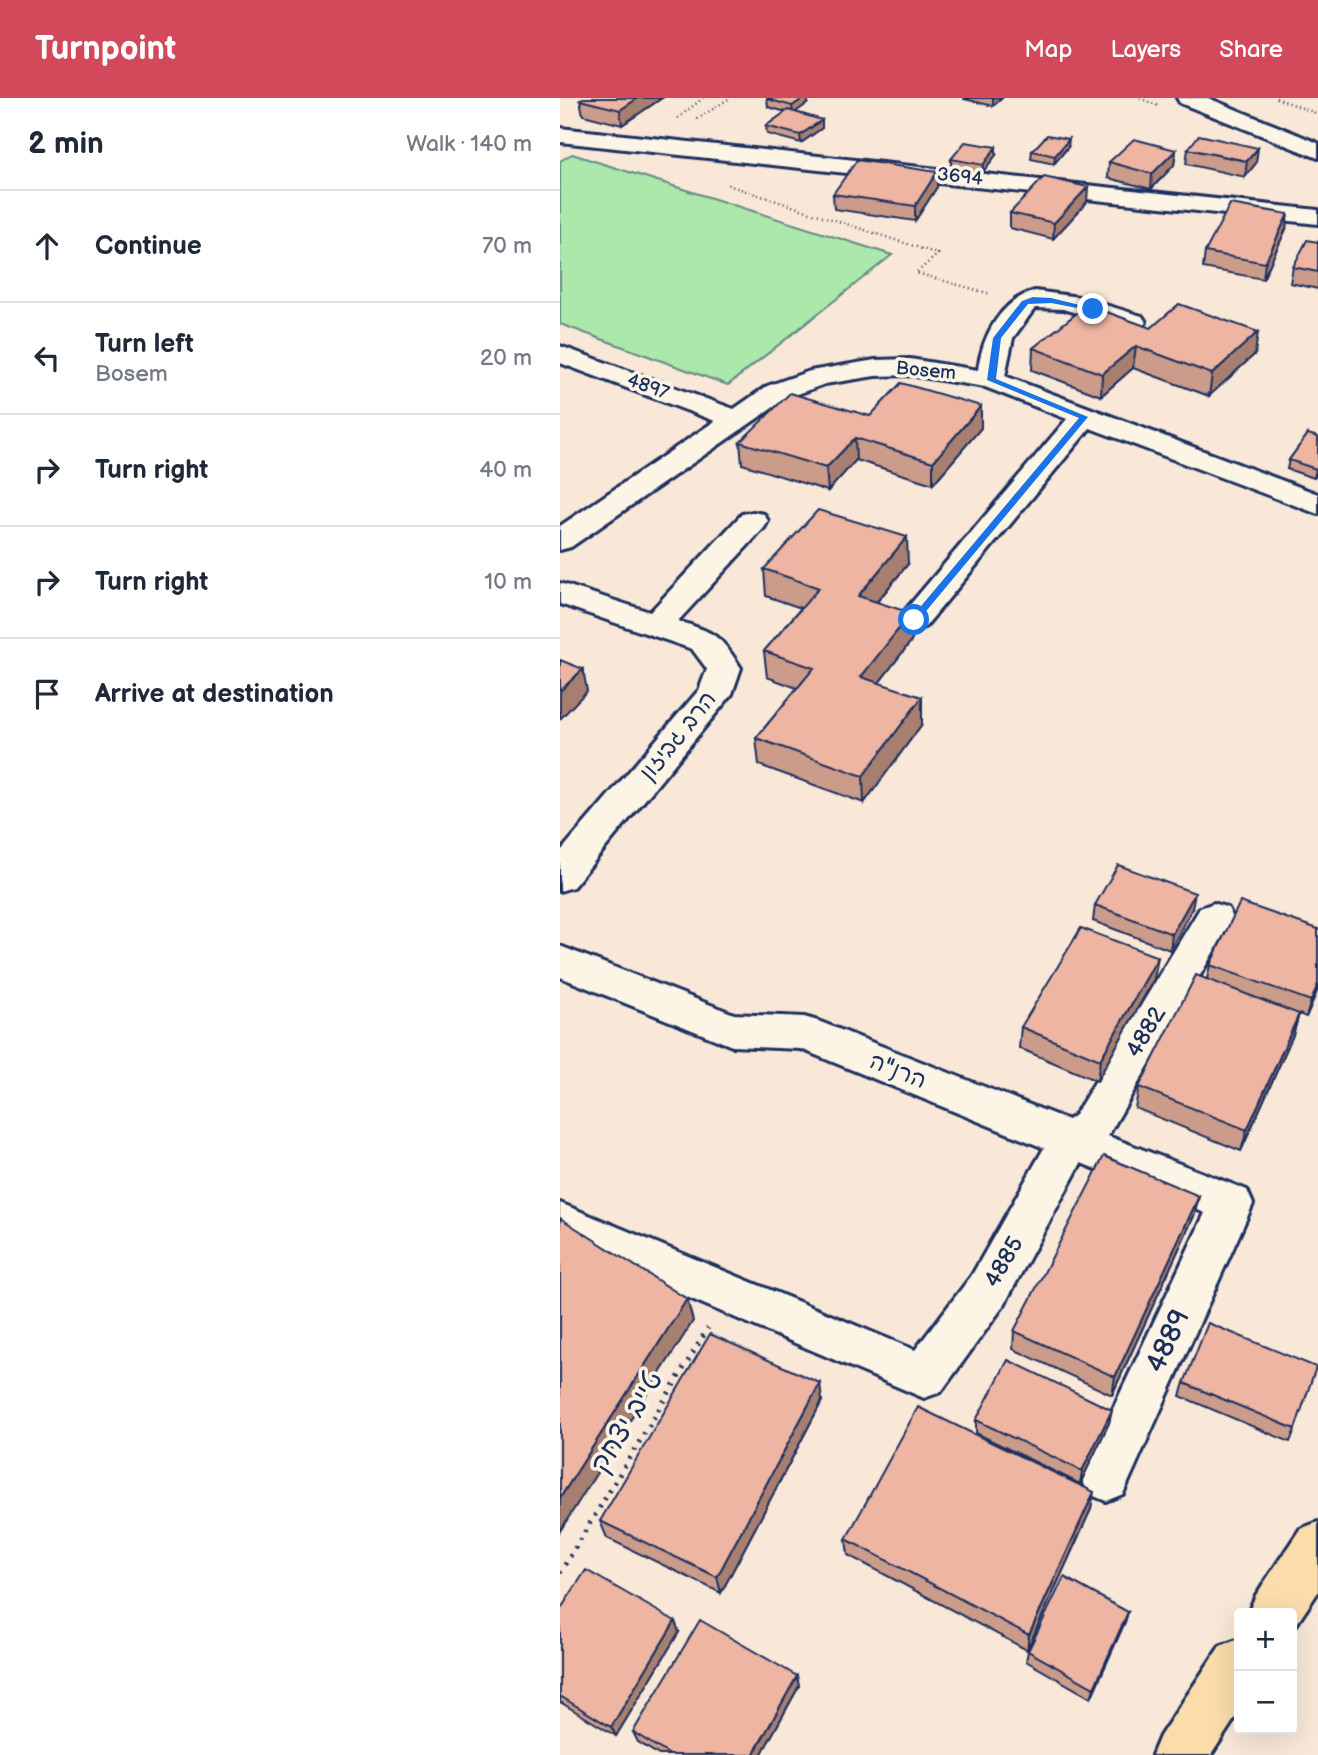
<!DOCTYPE html>
<html lang="en">
<head>
<meta charset="utf-8">
<style>
	body { margin:0; font-family:"Balsamiq Sans","Playpen Sans Hebrew",sans-serif; background:#f6f6f7; color:#1f2937 }
	.controls { position:absolute; right:21px; bottom:21px; display:grid; overflow:hidden; border-radius:7px; box-shadow:0 7px 28px #0002 }
	.controls button { width:63px; height:63px; display:grid; place-items:center; padding:0; border:0; border-bottom:2px solid #e0e1e3; background:#fff; color:#1f2937; font:35px sans-serif }
	.stop { position:absolute; width:21px; height:21px; margin:-16px; border:5px solid #1a73e8; border-radius:50%; background:#fff }
	.stop.end { background:#1a73e8; border-color:#fff; box-shadow:0 2px 7px #0008 }
	.list { margin:0; padding:0; list-style:none }
	h2 { display:flex; justify-content:space-between; align-items:center; height:91px; margin:0; padding:0 28px; font-size:30px }
	h2 small { font-size:23px; font-weight:400; color:#747a83 }
	.list li { display:grid; grid-template-columns:46px 1fr auto; gap:21px; align-items:center; box-sizing:border-box; height:112px; padding:0 28px; border-top:2px solid #e0e1e3 }
	.list b { display:block; font-size:26px; white-space:nowrap }
	.list p { margin:0; font-size:23px; white-space:nowrap; color:#747a83 }
	.list em { font-size:23px; font-style:normal; color:#747a83 }
	.icon { flex:none; width:38px; height:38px; fill:none; stroke:currentColor; stroke-width:2; stroke-linecap:round; stroke-linejoin:round }
	.map { position:relative; flex:none; width:758px; height:1657px; overflow:hidden }
	header { display:flex; align-items:center; gap:42px; box-sizing:border-box; height:98px; padding:0 35px; background:#d1495b; color:#fff }
	header strong { font-size:33px }
	nav { display:flex; gap:38px; margin-inline-start:auto; font-size:24px }
	main { display:flex }
	aside { flex:1; background:#fff }
	.map>svg:first-child { display:block }
	.green { fill:#ace7ac; stroke:#648b85; stroke-width:2 }
	.lines { fill:none; stroke-linecap:round; stroke-linejoin:round }
	.minor-casing { stroke:#1b2f5e; stroke-width:6 }
	.major-casing { stroke:#1b2f5e; stroke-width:6 }
	.path-far1 { stroke:#1b2f5e; stroke-width:2.5; stroke-dasharray:1 3.5; stroke-linecap:butt }
	.path { stroke:#1b2f5e; stroke-width:5; stroke-dasharray:2.5 7; stroke-linecap:butt }
	.minor { fill:#fcf5e5; fill-rule:evenodd }
	.major { fill:#fbddab; fill-rule:evenodd }
	.wall { fill:#cc9c8b; stroke:#1b2f5e; stroke-width:2 }
	.shaded-wall { fill:#a67f71; stroke:#1b2f5e; stroke-width:2 }
	.building { fill:#edb5a2; stroke:#1b2f5e; stroke-width:2 }
	.route { fill:#1a73e8 }
	.labels { text-anchor:middle; dominant-baseline:central; stroke-width:7; stroke-linejoin:round; paint-order:stroke }
	.far-street-label { font-size:19px; fill:#1b2f5e; stroke:#fcf5e5 }
	.street-label { font-size:23px; fill:#1b2f5e; stroke:#fcf5e5 }
	.near-street-label { font-size:28px; fill:#1b2f5e; stroke:#fcf5e5 }
</style>
</head>
<body>
<header>
<strong>Turnpoint</strong>
<nav><a>Map</a><a>Layers</a><a>Share</a></nav>
</header>
<main>
<aside>
<h2>2 min<small>Walk · 140 m</small></h2>
<ul class="list">
<li><svg class="icon" aria-label="ahead" viewBox="0 0 24 24"><path d="M12 20V5M6 11l6-6 6 6"/></svg><div><b>Continue</b></div><em>70 m</em></li>
<li><svg class="icon" aria-label="left" viewBox="0 0 24 24"><path d="M17 20v-9H6M10 6l-5 5 5 5"/></svg><div><b>Turn left</b><p>Bosem</p></div><em>20 m</em></li>
<li><svg class="icon" aria-label="right" viewBox="0 0 24 24"><path d="M7 20v-9h11M14 6l5 5-5 5"/></svg><div><b>Turn right</b></div><em>40 m</em></li>
<li><svg class="icon" aria-label="right" viewBox="0 0 24 24"><path d="M7 20v-9h11M14 6l5 5-5 5"/></svg><div><b>Turn right</b></div><em>10 m</em></li>
<li><svg class="icon" aria-label="arrive" viewBox="0 0 24 24"><path d="M6 21V4h12l-3 4 3 4H6"/></svg><div><b>Arrive at destination</b></div></li>
</ul>
</aside>
<div class="map">
<svg width="758" height="1657" viewBox="0 0 758 1657">
	<rect width="100%" height="100%" fill="#f9e8d8"/>
	<filter id="ink" filterUnits="userSpaceOnUse"><feTurbulence type="fractalNoise" baseFrequency=".0143" numOctaves="2"/><feDisplacementMap in="SourceGraphic" scale="14" xChannelSelector="R" yChannelSelector="G"/><feConvolveMatrix kernelMatrix="1 2 1 2 8 2 1 2 1" color-interpolation-filters="sRGB"/></filter>
	<g filter="url(#ink)">
		<path class="green" d="M12,56L332,157L168,287L0,226V63Z"/>
		<g class="lines">
			<defs>
				<path id="minor" d="M617,0H648L758,45V60L620,5Z
					M0,30L758,112V126L0,44Z
					M475,193L519,199L582,218L586,224L582,230L573,232L503,211L475,210L453,240L445,278L758,396V416L530,330L365,529L354,533L343,529L338,522L343,515L507,321L425,289L350,277L315,278L265,286L227,300L11,449L0,452V428L155,323L0,265V248L174,311L207,288L250,273L315,262L350,261L418,272C422,238 441,202 475,193Z
					M193,414L204,416L208,423L204,430L118,523C155,535 159,536 181,570L172,596L13,789L0,793V754L139,592L147,571L132,551L0,506V485L90,514L182,416Z
					M654,805L668,810L673,820L548,1038L687,1092L693,1106L563,1396L546,1403L529,1396L521,1379L645,1115L521,1065L444,1207L381,1294L364,1300L0,1145V1105L355,1252L412,1177L484,1050L241,951L172,948L0,879V848L174,916L244,919L258,923L508,1022L515,1017L640,810Z"/>
				<path id="major" d="M758,1424V1494L732,1533V1515H688L696,1497L740,1431Z
					M679,1541V1614L651,1657H592L600,1638L660,1548Z"/>
			</defs>
			<use href="#minor" class="minor-casing"/>
			<use href="#major" class="major-casing"/>
			<path class="path-far1" d="M580,0L598,8
				M716,0L758,16
				M118,20L143,0
				M137,21L170,0
				M168,87L378,156L356,175L431,196"/>
			<path class="path" d="M0,1475L148,1230"/>
			<use href="#minor" class="minor"/>
			<use href="#major" class="major"/>
		</g>
		<path class="wall" d="M102,0L62,27L23,17L20,2Z
			M208,0H248V5L235,14L262,22V30L241,45L207,36L206,28L226,14L208,9L207,1Z
			M404,0H442L433,8L404,1Z
			M508,49L494,66L471,61L472,53Z
			M628,51L696,65L685,79L626,66Z
			M616,52L614,67L591,91L548,80L549,64Z
			M436,57L422,75L391,70V61Z
			M377,74V89L355,123L274,111L273,96Z
			M527,104L493,141L450,130V115Z
			M726,131L703,181L643,170L645,154Z
			M758,144V191L730,185L733,169Z
			M591,230L695,256L649,298L573,270L541,298L472,272L473,250Z
			M421,308V330L373,386L296,362L268,393L182,366L180,344L310,318Z
			M748,336L758,375L754,380L727,371L729,362Z
			M348,466L317,504L352,542L319,585L362,626L304,705L199,667L196,640L237,590L207,579L204,553L241,510L206,498L204,471Z
			M535,807L632,811L610,852L533,823Z
			M650,867L758,891L746,919L739,916L733,937L681,1053L575,1010L579,989L647,881Z
			M594,881L537,983L459,950L461,929Z
			M639,1098L634,1118L552,1297L453,1251L454,1233Z
			M624,1285L735,1331L730,1344L620,1298Z
			M262,1303L161,1495L47,1440L40,1423Z
			M552,1312L549,1325L520,1386L416,1335V1322Z
			M531,1411L467,1552L288,1457L286,1441Z
			M0,1512L119,1534L56,1638L0,1604Z
			M568,1514L565,1524L531,1600L466,1563L468,1553Z
			M237,1578L239,1588L201,1657H99L78,1644L73,1634Z"/>
		<path class="shaded-wall" d="M78,0H102L62,27L60,12Z
			M244,0H248V5L233,16L232,8Z
			M433,0H442L433,8Z
			M262,22V30L241,45L240,37Z
			M509,41L508,49L494,66L495,58Z
			M436,49V57L422,75L423,67Z
			M698,50L696,65L685,79L687,63Z
			M616,52L614,67L591,91L592,76Z
			M377,74V89L355,123V108Z
			M528,89L527,104L493,141L494,125Z
			M728,116L726,131L703,181L705,165Z
			M698,234L695,256L649,298L652,276Z
			M576,248L573,270L541,298L542,276Z
			M421,308V330L373,386V364Z
			M295,340L296,362L268,393L266,370Z
			M758,368V375L754,380L756,371Z
			M347,439L348,466L300,524L298,498Z
			M351,515L352,542L303,605L301,579Z
			M23,571L27,593L0,621V593Z
			M362,599V626L304,705L303,678Z
			M635,795L632,811L610,852L612,836Z
			M598,859L594,881L537,983L540,962Z
			M758,886V891L746,919L751,903Z
			M739,916L733,937L681,1053L687,1032Z
			M639,1098L634,1118L552,1297L555,1279Z
			M127,1201L133,1223L0,1433V1400Z
			M260,1285L262,1303L161,1495L157,1479Z
			M552,1312L549,1325L520,1386L522,1373Z
			M534,1394L531,1411L467,1552L469,1537Z
			M568,1514L565,1524L531,1600L534,1590Z
			M115,1523L119,1534L56,1638L51,1629Z
			M237,1578L239,1588L201,1657H193Z"/>
		<path class="building" d="M23,0H78L60,12L20,2Z
			M208,0H244L232,8L207,1Z
			M228,12L262,22L240,37L206,28Z
			M487,37L509,41L495,58L472,53Z
			M639,37L698,50L687,63L628,51Z
			M574,41L616,52L592,76L549,64Z
			M405,44L436,49L423,67L391,61Z
			M297,62L377,74L355,108L273,96Z
			M484,79L528,89L494,125L450,115Z
			M670,106L728,116L705,165L645,154Z
			M747,142L758,144V174L733,169Z
			M619,206L698,234L652,276L576,248L542,276L473,250L527,207L591,230Z
			M341,285L421,308L373,364L295,340L266,370L180,344L230,295L310,318Z
			M748,336L758,339V368L756,371L729,362Z
			M258,412L347,439L298,498L351,515L301,579L362,599L303,678L196,640L254,570L204,553L259,490L204,471Z
			M0,562L23,571L0,593Z
			M558,767L635,795L612,836L535,807Z
			M680,804L758,831V886L751,903L650,867Z
			M521,830L598,859L540,962L461,929Z
			M636,877L739,916L687,1032L579,989Z
			M544,1058L639,1098L555,1279L454,1233Z
			M0,1120L127,1201L0,1400Z
			M648,1225L756,1269L735,1331L624,1285Z
			M150,1236L260,1285L157,1479L40,1423Z
			M448,1262L552,1312L522,1373L416,1322Z
			M358,1309L534,1394L469,1537L286,1441Z
			M26,1472L115,1523L51,1629L0,1598V1512Z
			M504,1479L568,1514L534,1590L468,1553Z
			M140,1522L237,1578L193,1657H110L73,1634Z"/>
	</g>
	<path class="route" d="M473,199L491,200L536,211L533,213L491,205L468,206L441,240L436,281L528,319L357,524H351V520L519,320L427,282L433,240L462,203Z"/>
	<g class="labels">
		<g class="far-street-label">
			<text transform="translate(400 79) rotate(6)">3694</text>
			<text transform="translate(366 273) rotate(5)">Bosem</text>
			<text transform="translate(88 289) rotate(20)">4897</text>
		</g>
		<g class="street-label">
			<text transform="translate(118 638) rotate(-51)">הרב גביזון</text>
			<text transform="translate(586 934) rotate(-59)">4882</text>
			<text transform="translate(338 973) rotate(22)">הרנ"ה</text>
			<text transform="translate(444 1164) rotate(-60)">4885</text>
		</g>
		<g class="near-street-label">
			<text transform="translate(608 1243) rotate(-65)">4889</text>
			<text transform="translate(67 1324) rotate(-59)">טייב יצחק</text>
		</g>
	</g>
</svg>
<div class="controls">
<button>+</button>
<button>−</button>
</div>
<div class="stop" style="left:354px;top:522px"></div>
<div class="stop end" style="left:533px;top:211px"></div>
</div>
</main>
</body>
</html>
